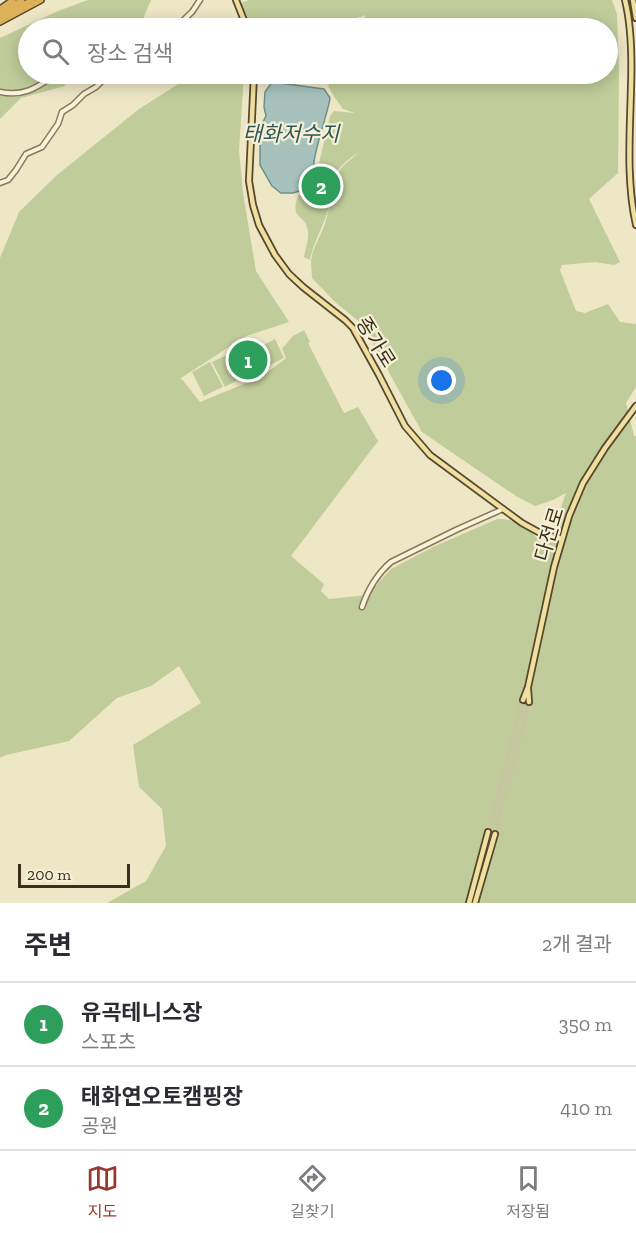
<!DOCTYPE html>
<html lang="ko">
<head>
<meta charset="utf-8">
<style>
	body { margin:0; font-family:"Zilla Slab","Noto Sans KR",serif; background:#f7f7f7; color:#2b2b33 }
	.scale { position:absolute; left:18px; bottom:15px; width:112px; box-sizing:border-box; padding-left:6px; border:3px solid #3a2f1f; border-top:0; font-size:16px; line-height:21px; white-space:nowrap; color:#3a2f1f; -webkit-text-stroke:4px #f5f0d6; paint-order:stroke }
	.you { position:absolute; left:442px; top:381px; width:21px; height:21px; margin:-15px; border:4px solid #fff; border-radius:50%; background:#1a73e8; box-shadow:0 0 0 9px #1a73e833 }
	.badge { display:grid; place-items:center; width:39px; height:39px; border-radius:50%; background:#98382c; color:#fff; font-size:20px; font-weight:700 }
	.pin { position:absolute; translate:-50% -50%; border:3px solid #fff; box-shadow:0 2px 6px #0006 }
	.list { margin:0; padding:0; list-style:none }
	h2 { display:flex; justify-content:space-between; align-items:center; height:78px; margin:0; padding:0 24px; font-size:26px }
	h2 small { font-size:20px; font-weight:400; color:#7c7c81 }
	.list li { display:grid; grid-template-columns:39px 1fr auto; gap:18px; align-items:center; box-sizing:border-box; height:84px; padding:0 24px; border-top:2px solid #e1e1e2 }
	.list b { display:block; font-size:22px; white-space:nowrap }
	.list p { margin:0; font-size:20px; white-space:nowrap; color:#7c7c81 }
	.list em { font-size:20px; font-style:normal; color:#7c7c81 }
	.icon { flex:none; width:33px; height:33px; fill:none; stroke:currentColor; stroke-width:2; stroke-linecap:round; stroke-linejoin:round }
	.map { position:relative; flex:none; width:636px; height:903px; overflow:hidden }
	.search { position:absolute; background:#fff; box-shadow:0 3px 15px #0003; left:18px; right:18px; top:18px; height:66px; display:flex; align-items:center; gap:15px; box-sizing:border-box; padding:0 21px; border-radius:33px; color:#7c7c81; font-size:22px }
	.sheet { height:246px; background:#fff }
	nav { display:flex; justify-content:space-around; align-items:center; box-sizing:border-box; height:84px; border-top:2px solid #e1e1e2; background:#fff; font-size:16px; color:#7c7c81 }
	nav a { display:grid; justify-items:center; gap:3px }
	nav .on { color:#98382c }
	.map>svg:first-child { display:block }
	.green { fill:#c0cc9a }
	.water { fill:#a7c2bd; stroke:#6e908c; stroke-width:1.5 }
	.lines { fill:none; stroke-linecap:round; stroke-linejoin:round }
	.major-tunnel { stroke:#cac2a5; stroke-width:4.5; stroke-dasharray:4.5 2; stroke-linecap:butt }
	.minor-casing { stroke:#89795c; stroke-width:7 }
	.major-casing { stroke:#574730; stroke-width:8 }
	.highway-casing { stroke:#574730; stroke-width:8 }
	.minor { stroke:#f9f3d9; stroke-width:4 }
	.major { stroke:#f0e09f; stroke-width:4.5 }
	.highway { stroke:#dcb158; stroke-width:5 }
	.labels { text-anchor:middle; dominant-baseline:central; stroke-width:4.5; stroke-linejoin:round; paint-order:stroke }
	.street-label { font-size:20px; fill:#3a2f1f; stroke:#f5f0d6 }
	.water-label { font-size:21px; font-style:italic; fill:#2f5759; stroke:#f5f0d6 }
</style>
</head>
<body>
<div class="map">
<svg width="636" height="903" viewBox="0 0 636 903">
	<rect width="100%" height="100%" fill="#eee7c6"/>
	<path class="green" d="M88,0H151L140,26L133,28H28V74H63L65,86L21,98L0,119V38L58,11Z
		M249,0H612L617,14L619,72L618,173L589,199L620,262L614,265L595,262L562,265L560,270L576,311L585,313L608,304L620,322L636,324V387L626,403L634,436H636V903H107L146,881L166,846L162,809L139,787L133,745L201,703L179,666L151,686L117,698L69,741L6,755L0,758V258L19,212L57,175L139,109L194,74H244L239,150L243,193L256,271L289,322L246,336L181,378L200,402L263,376L286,358L282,349L293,336L304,330L310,342L308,343L344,413L358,407L378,441L291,556L324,584L321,591L329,599L367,595L391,569L433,547L497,519C520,518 532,532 546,548L566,493L553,500L535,506L516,496L422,432L362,324L335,302L312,278L311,261L313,251L325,224L331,200L330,185L343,166L359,152C348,159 335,170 330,182C327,188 330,195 330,201C327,221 314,239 310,260L304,257C305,249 309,240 308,232C306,212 289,222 298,196L313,187L319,179L317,172L330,116L334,111L355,113L343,109L335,98L328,86L335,74H608V28H359L366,15L326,28H251L241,3Z
		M275,339L284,358L266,367L256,349Z
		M251,343L263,368L245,377L233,353Z
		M231,353L243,377L225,387L212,362Z
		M210,362L223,387L204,396L192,372Z"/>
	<path class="water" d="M272,82L324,89L330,98C328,114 310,161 314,173C315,176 317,178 319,181L306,189L293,193H281L272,186L260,165V140L262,124L266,116L264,107L265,92Z"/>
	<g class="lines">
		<path class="major-tunnel" d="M488,832L523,700
			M495,834L529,702"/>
		<defs>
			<path id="minor" d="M175,28L192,12L200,0
				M0,92C25,97 37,87 57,74
				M0,183L8,180L16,170L26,154L42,147L58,124L62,112L73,105L84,94L96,87L109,74
				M362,607C368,589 376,575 391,562L458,529L503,509"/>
			<path id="major" d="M236,0L247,28
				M625,0C632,28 632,58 631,87C630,133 626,180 636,225
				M633,0L636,18
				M254,74L249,181L253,205L259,225L275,255L289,274L303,287L345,320L353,328L379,375L405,426L430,455L522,523L542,534L562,539
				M528,689L529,702
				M523,700L528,687L554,567L569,516L583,483L605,448L636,406
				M469,903L488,832
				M475,903L495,834"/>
			<path id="highway" d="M0,9L13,0
				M0,13L22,0
				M0,18L32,0
				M0,22L41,0"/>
		</defs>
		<use href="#minor" class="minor-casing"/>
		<use href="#major" class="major-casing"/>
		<use href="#highway" class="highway-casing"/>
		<use href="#minor" class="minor"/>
		<use href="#major" class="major"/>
		<use href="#highway" class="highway"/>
	</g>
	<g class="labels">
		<g class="street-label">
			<text transform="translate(376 342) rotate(58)">종가로</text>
			<text transform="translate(549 534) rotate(-73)">다전로</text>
		</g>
		<g class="water-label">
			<text x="291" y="133">태화저수지</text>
		</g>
	</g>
</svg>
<div class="scale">200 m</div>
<div class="you"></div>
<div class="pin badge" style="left:248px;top:360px;background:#2e9e5b">1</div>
<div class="pin badge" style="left:321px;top:186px;background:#2e9e5b">2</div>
<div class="search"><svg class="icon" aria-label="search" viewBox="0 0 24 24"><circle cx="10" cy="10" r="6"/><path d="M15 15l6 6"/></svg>장소 검색</div>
</div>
<section class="sheet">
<h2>주변<small>2개 결과</small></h2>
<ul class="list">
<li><span class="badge" style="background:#2e9e5b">1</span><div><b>유곡테니스장</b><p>스포츠</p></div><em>350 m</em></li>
<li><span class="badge" style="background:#2e9e5b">2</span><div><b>태화연오토캠핑장</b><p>공원</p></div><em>410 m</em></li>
</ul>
</section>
<nav>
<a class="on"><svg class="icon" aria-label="map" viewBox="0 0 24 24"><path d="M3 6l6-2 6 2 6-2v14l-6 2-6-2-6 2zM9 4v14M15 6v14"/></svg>지도</a>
<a><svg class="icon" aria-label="directions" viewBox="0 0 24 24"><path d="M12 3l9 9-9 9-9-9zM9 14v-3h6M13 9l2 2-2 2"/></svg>길찾기</a>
<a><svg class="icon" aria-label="saved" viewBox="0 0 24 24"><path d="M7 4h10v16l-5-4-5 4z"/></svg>저장됨</a>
</nav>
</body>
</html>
